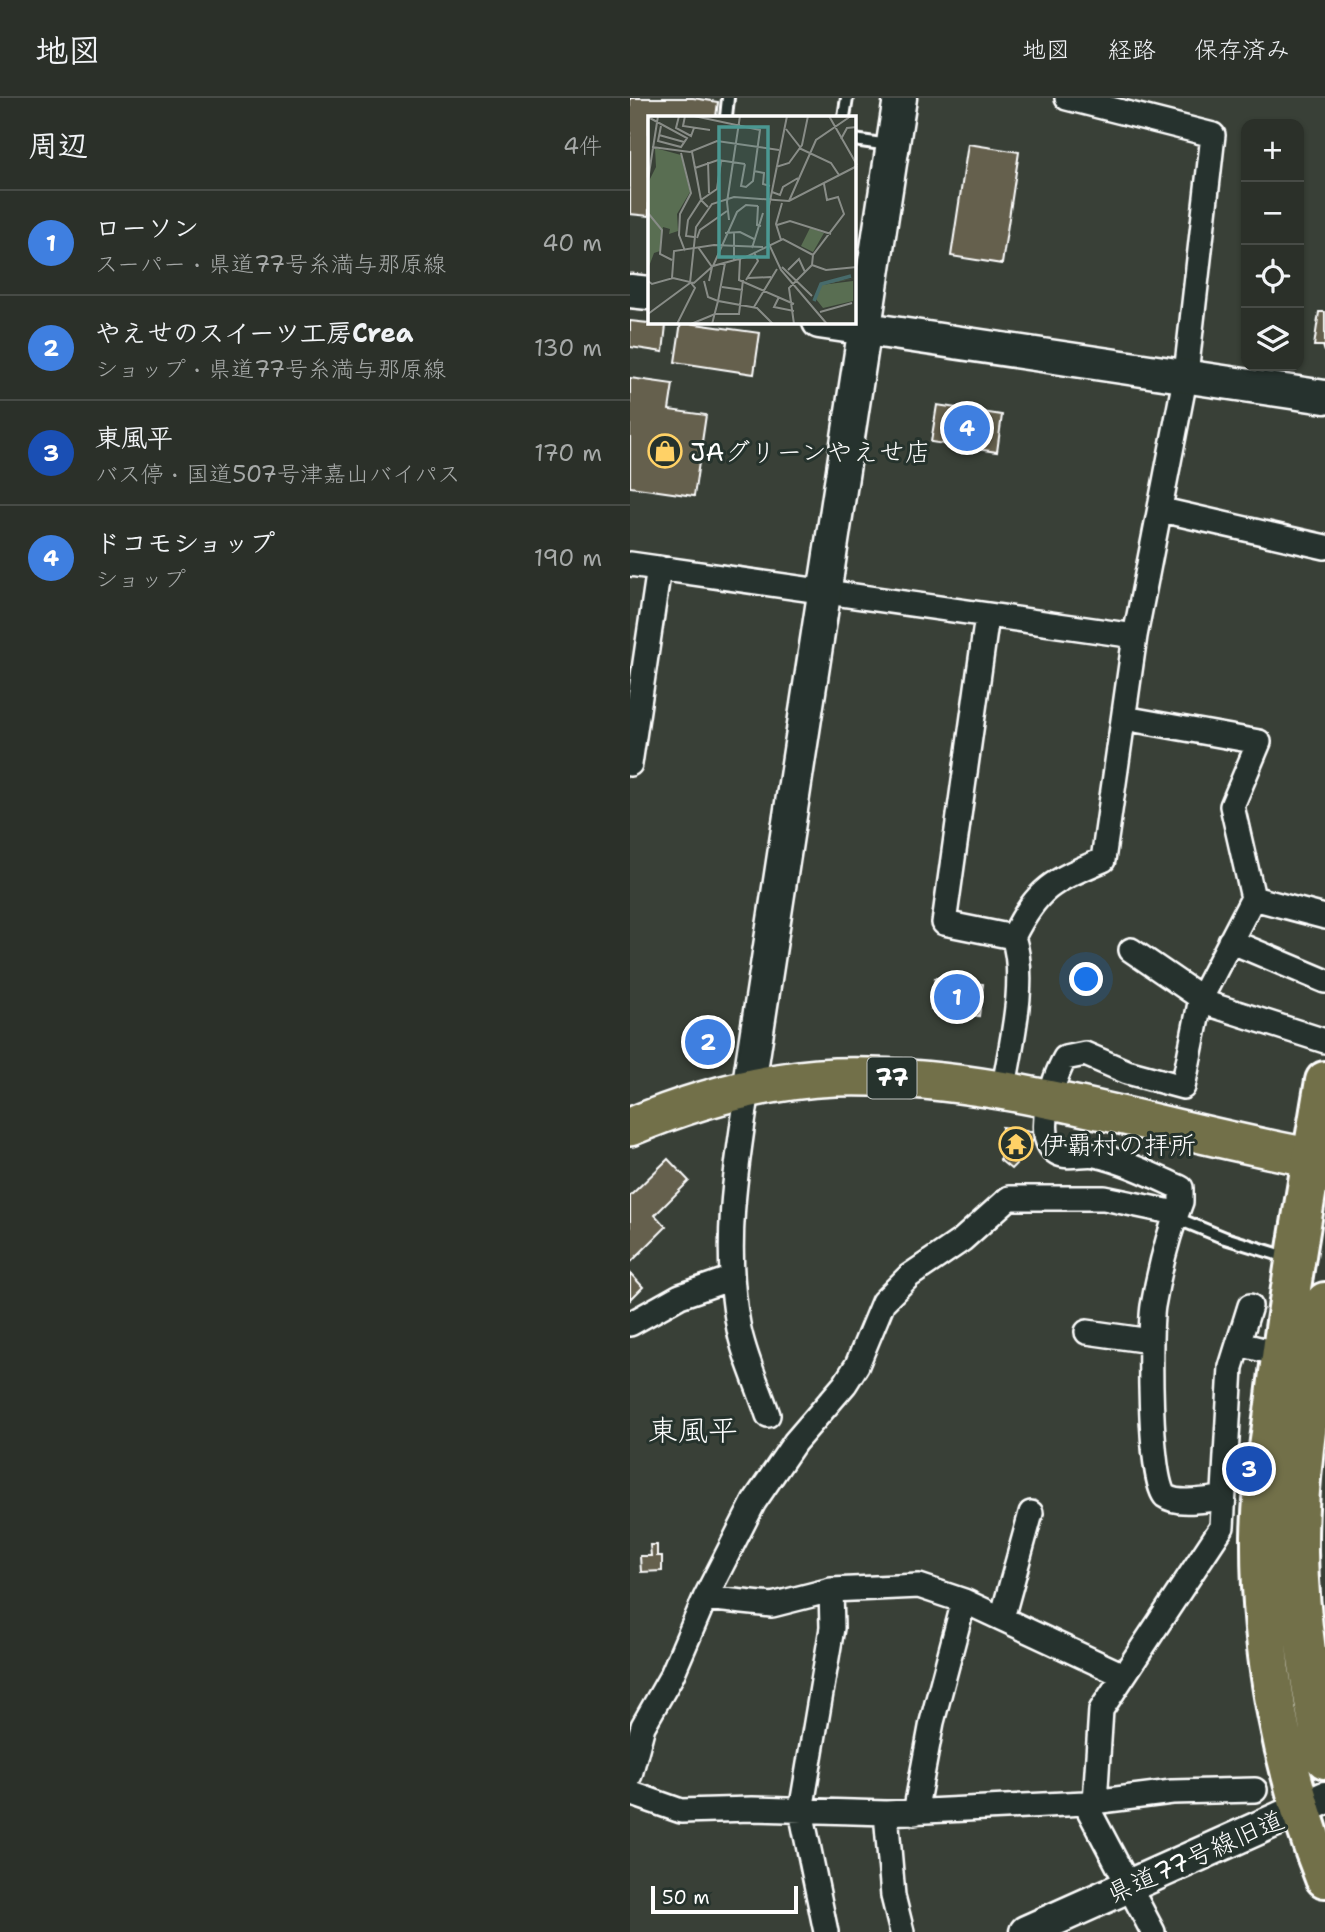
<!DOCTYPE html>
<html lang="ja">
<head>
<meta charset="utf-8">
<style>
	body { margin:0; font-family:"Shantell Sans","Klee One",sans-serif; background:#333831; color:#f1f3f6 }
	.controls { position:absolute; right:21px; top:21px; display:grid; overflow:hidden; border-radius:14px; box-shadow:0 2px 5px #0004 }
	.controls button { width:63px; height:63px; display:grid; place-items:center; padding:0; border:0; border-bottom:2px solid #474b46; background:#2b3029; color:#f1f3f6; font:35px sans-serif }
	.scale { position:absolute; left:21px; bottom:18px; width:147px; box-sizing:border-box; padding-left:7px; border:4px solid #fff; border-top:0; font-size:19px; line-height:24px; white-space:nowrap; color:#fff; -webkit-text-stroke:5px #26332d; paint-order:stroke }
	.you { position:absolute; left:457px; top:882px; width:24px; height:24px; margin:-18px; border:5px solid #fff; border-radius:50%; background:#1a73e8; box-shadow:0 0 0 10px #1a73e833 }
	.badge { display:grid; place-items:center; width:46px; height:46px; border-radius:50%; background:#e797bd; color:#fff; font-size:23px; font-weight:700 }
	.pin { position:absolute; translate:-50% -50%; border:4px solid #fff; box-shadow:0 2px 7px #0006 }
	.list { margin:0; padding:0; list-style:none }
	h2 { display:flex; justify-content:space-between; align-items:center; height:91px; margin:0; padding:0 28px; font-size:30px }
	h2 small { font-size:23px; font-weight:400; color:#a6a9a8 }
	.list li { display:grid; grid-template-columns:46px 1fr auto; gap:21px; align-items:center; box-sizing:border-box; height:105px; padding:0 28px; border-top:2px solid #474b46 }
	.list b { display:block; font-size:26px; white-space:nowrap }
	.list p { margin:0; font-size:23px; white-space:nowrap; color:#a6a9a8 }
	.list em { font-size:23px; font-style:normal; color:#a6a9a8 }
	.icon { flex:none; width:38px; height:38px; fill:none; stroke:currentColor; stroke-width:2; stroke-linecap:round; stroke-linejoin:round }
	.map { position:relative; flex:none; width:695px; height:1834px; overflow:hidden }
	header { display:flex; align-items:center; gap:42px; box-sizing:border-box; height:98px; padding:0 35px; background:#2b3029; border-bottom:2px solid #474b46 }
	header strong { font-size:33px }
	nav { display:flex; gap:38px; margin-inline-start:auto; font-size:24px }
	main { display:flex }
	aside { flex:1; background:#2b3029 }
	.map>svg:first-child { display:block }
	.building { fill:#65604e; stroke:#fff; stroke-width:2 }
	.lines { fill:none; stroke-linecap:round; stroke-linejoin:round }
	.lane-casing { stroke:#fff; stroke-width:16 }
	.street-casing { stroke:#fff; stroke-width:28 }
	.secondary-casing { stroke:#fff; stroke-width:37 }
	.primary-casing { stroke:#fff; stroke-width:42 }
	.highway-casing { stroke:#fff; stroke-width:44 }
	.lane { stroke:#26332d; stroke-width:10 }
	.street { stroke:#26332d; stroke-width:23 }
	.secondary { stroke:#26332d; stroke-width:32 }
	.primary { stroke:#726f4a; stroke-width:37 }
	.highway { stroke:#726f4a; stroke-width:38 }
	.labels { text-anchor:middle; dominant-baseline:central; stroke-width:6; stroke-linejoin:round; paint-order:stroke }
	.shield { fill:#26332d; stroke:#bec2c0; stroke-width:2 }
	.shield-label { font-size:24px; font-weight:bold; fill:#fff }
	.poi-label { font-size:26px; fill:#fff; stroke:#26332d; text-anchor:start }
	.street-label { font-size:26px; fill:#fff; stroke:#26332d }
	.quarter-label { font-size:30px; fill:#fff; stroke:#26332d }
	.inset-river { fill:none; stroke:#476b6b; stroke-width:3.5 }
	.inset-road { fill:none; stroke:#888c87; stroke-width:2 }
	.view { fill:#4b9892; fill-opacity:0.15; stroke:#4b9892; stroke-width:3.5 }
	.inset-edge { fill:none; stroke:#fff; stroke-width:3.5 }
</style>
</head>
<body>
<header>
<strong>地図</strong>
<nav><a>地図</a><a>経路</a><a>保存済み</a></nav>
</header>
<main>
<aside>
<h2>周辺<small>4件</small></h2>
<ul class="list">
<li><span class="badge" style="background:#3f7fe0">1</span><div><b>ローソン</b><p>スーパー · 県道77号糸満与那原線</p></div><em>40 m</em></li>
<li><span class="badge" style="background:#3f7fe0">2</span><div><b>やえせのスイーツ工房Crea</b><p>ショップ · 県道77号糸満与那原線</p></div><em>130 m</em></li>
<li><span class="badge" style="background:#1a4fb4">3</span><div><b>東風平</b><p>バス停 · 国道507号津嘉山バイパス</p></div><em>170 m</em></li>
<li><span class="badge" style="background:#3f7fe0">4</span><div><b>ドコモショップ</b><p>ショップ</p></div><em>190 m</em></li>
</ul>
</aside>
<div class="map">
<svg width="695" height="1834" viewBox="0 0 695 1834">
	<rect width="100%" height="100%" fill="#394037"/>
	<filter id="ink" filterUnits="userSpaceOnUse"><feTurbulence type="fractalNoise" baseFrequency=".0143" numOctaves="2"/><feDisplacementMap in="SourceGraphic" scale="14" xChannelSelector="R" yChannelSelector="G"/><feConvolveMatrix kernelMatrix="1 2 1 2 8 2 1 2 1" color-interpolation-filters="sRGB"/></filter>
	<g filter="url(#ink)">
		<path class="building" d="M0,0H63L88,4L86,19H19V118L0,116Z
			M338,46L389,54L372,166L321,158Z
			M689,214H695V254L693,248H684Z
			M0,223L36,227L33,254L0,249Z
			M51,224L130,235L124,276L45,264Z
			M0,280L43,286L39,312L76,317L64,398L0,389Z
			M307,307L372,317L367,354L301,344Z
			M305,880L353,886L349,918L301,911Z
			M372,1029L407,1035L394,1058L381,1071L370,1062Z
			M38,1061L59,1083L25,1117L36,1129L0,1165V1098Z
			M0,1175L13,1189L0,1202Z
			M20,1447H27V1458H32V1473L11,1474L10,1458H21Z"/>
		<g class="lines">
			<defs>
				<path id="lane" d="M96,19L98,0
					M214,19L217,0
					M224,42L259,47
					M546,1120L595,1140L660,1160"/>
				<path id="street" d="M532,412L695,449
					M0,466L505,538
					M357,518L314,825L383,839C408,789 423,783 473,762L505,538L556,276L583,37L437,0
					M494,620L629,644L602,708L623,800L695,819
					M0,666L29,470
					M600,843L695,883
					M501,852L571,900L623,800
					M118,992C106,1069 93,1148 108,1226C113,1256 128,1287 138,1317
					M373,995C380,949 398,883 383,839
					M0,1226L50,1198L102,1180
					M457,1234L520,1243
					M609,1246L650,1256
					M593,1400C578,1401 549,1408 535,1398C519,1384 519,1233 523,1208C529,1174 538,1136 551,1104V1090C524,1078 494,1063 465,1057C454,1055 437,1061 427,1055C402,1040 424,979 435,960L455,956L497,974L553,989L571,900L582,907L695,943
					M75,1500L142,1507L201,1492L289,1488L334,1503L493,1577
					M372,1520L401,1415
					M0,1677L13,1628L42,1577L75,1500L124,1404L165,1344L215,1286L227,1267L253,1204L279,1178L332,1142L379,1100H474L546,1115
					M0,1695L51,1713L122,1711L256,1715L455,1705L542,1694L625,1692
					M465,1704L471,1612L592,1429L601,1269L620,1208
					M455,1705L523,1834
					M256,1715L263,1798L272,1834
					M285,1715L302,1624L334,1503
					M196,1834L171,1713L202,1530L201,1492"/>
				<path id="secondary" d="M0,193L19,195
					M189,224L695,299
					M118,992L270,0
					M396,1834L695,1700"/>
				<path id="primary" d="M0,1029C64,1002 136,982 205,979C371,974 533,1034 695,1062"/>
				<path id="highway" d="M695,983C677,1090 658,1198 645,1307C639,1350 632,1394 631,1438C630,1554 652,1672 695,1780
					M695,1204C683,1286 667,1370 668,1454C669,1524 681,1592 695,1661"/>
			</defs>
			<use href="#lane" class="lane-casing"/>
			<use href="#street" class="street-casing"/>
			<use href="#secondary" class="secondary-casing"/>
			<use href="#primary" class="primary-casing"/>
			<use href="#highway" class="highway-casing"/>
			<use href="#lane" class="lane"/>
			<use href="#street" class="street"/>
			<use href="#secondary" class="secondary"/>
			<use href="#primary" class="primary"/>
			<use href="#highway" class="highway"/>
		</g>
	</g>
	<defs>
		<symbol id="shop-ring" viewBox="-11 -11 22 22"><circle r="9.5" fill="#26332d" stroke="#ffd166" stroke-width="1.5"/><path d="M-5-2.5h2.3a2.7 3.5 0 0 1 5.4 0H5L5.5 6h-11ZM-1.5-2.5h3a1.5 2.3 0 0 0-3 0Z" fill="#ffd166"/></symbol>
		<symbol id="temple-ring" viewBox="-11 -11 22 22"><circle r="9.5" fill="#26332d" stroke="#ffd166" stroke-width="1.5"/><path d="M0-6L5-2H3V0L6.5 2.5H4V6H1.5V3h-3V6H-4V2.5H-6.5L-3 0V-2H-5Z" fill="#ffd166"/></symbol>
	</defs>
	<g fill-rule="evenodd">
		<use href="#shop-ring" x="16" y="334" width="38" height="38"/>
		<use href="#temple-ring" x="367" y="1027" width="38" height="38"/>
	</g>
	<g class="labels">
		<rect class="shield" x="237.5" y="959.5" width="49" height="41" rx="5"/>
		<g class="shield-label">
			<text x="262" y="980">77</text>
		</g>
		<g class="poi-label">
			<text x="60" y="353">JAグリーンやえせ店</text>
			<text x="410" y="1046">伊覇村の拝所</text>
		</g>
		<g class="street-label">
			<text transform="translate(565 1758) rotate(-24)">県道77号線旧道</text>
		</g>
		<g class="quarter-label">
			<text x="63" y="1332">東風平</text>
		</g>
	</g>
	<g transform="translate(18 18)">
		<rect width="208" height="208" fill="#394037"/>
		<path d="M7,32L33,39L42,76L29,98L30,115L21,118L22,113L15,111L12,135L6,137L0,153V67L8,51ZM162,112L176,117L165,136L153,130ZM208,162L173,169L205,165V185L175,192L168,183L171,173L173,169V168Z" fill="#596e52"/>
		<path class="inset-river" d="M166,185L173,168L203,160"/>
		<path class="inset-road" d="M31,0L28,12L43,20L46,12M37,0L35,10L62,14M46,0L112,14L105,65L98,71L93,70L97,48M139,0L121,90L120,126L133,154L179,208M181,0L209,49M0,1L39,22L33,31L10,25L13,10M138,13L152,31M11,19L36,26M193,23L199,12L209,11M4,31L42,36L69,25L131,34M151,32L183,47L191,59M44,36L53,84L60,91M33,37L43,77L32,98L31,119L37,135M60,46L61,77M128,51L141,47L154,29L160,0M47,52L70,44L97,48M106,55L116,57L115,68L122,70M0,64L10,0M124,76L132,79L135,71L150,62M141,85L168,24L203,0M110,90L109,109L113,110M0,97L14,114L12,138L24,144M81,104L79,86L92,0M129,109L142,105L183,118M77,117L92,116L106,123M86,117V145M46,121L38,120L40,104L53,84L69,73L73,45M49,122L52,114L79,95M133,124L128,108L134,87M50,131L64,151L61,165M104,132L115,97M92,143L91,164L146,188M164,149L178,154L209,151M65,150L89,96L98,89L110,90M134,151L164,180M140,154L151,143L157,156M24,162L26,135L66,129L115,131M100,162L123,161M98,164L110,145L106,136M0,165L4,168L25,162L46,167L65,150L98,141L135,123L165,139M56,165L60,181L70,185L77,147M74,171L95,174M131,181L126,191L146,195M106,191L129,153M172,196L204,187M0,198L42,167L48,111L64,88L86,81L141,85L209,50M29,208L47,172L43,167M43,208L67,198H91L95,164M64,208L70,185L109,192L125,208M146,208L141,172L164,149L165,139L196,98L190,81L179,84L176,68"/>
		<path class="view" d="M71,11H120V141H71Z"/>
		<rect width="208" height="208" class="inset-edge"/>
	</g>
</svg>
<div class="controls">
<button>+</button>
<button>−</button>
<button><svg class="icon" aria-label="locate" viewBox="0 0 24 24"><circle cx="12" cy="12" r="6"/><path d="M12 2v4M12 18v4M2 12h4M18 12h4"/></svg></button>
<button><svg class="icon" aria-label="layers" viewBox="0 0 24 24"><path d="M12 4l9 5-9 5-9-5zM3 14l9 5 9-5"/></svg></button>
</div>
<div class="scale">50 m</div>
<div class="you"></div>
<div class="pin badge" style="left:327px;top:899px;background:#3f7fe0">1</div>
<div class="pin badge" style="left:78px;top:944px;background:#3f7fe0">2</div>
<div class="pin badge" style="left:619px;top:1371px;background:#1a4fb4">3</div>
<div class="pin badge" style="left:337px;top:330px;background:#3f7fe0">4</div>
</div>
</main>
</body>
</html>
